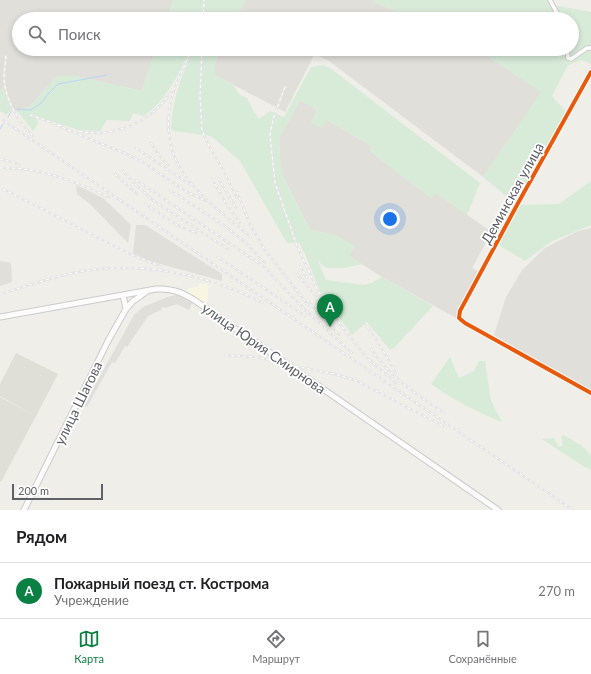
<!DOCTYPE html>
<html lang="ru">
<head>
<meta charset="utf-8">
<style>
	body { margin:0; font-family:Lato,sans-serif; background:#f6f6f6; color:#202124 }
	.scale { position:absolute; left:12px; bottom:10px; width:91px; box-sizing:border-box; padding-left:4px; border:2px solid #5e6168; border-top:0; font-size:11px; line-height:14px; white-space:nowrap; color:#5e6168; -webkit-text-stroke:3px #fff; paint-order:stroke }
	.you { position:absolute; left:390px; top:219px; width:14px; height:14px; margin:-10px; border:3px solid #fff; border-radius:50%; background:#1a73e8; box-shadow:0 0 0 6px #1a73e833 }
	.badge { display:grid; place-items:center; width:26px; height:26px; border-radius:50%; background:#0b8043; color:#fff; font-size:13px; font-weight:700 }
	.pin { position:absolute; translate:-50% -33px; filter:drop-shadow(0 1px 2px #0008) }
	.pin::after { content:''; position:absolute; top:21px; width:14px; height:12px; background:inherit; clip-path:polygon(0 0,100% 0,50% 100%) }
	.list { margin:0; padding:0; list-style:none }
	h2 { display:flex; justify-content:space-between; align-items:center; height:52px; margin:0; padding:0 16px; font-size:17px }
	h2 small { font-size:13px; font-weight:400; color:#757577 }
	.list li { display:grid; grid-template-columns:26px 1fr auto; gap:12px; align-items:center; box-sizing:border-box; height:56px; padding:0 16px; border-top:1px solid #e0e0e0 }
	.list b { display:block; font-size:15px; white-space:nowrap }
	.list p { margin:0; font-size:13px; white-space:nowrap; color:#757577 }
	.list em { font-size:13px; font-style:normal; color:#757577 }
	.icon { flex:none; width:22px; height:22px; fill:none; stroke:currentColor; stroke-width:2; stroke-linecap:round; stroke-linejoin:round }
	.map { position:relative; flex:none; width:591px; height:510px; overflow:hidden }
	.search { position:absolute; background:#fff; box-shadow:0 2px 6px #0003; left:12px; right:12px; top:12px; height:44px; display:flex; align-items:center; gap:10px; box-sizing:border-box; padding:0 14px; border-radius:22px; color:#757577; font-size:15px }
	.sheet { height:108px; background:#fff }
	nav { display:flex; justify-content:space-around; align-items:center; box-sizing:border-box; height:56px; border-top:1px solid #e0e0e0; background:#fff; font-size:11px; color:#757577 }
	nav a { display:grid; justify-items:center; gap:2px }
	nav .on { color:#0b8043 }
	.map>svg:first-child { display:block }
	.commercial { fill:#f8f6e3 }
	.industrial { fill:#e0dfda }
	.education { fill:#dfded7 }
	.green { fill:#d7ebd8 }
	.lines { fill:none; stroke-linecap:round; stroke-linejoin:round }
	.stream { stroke:#bed4f8; stroke-width:1 }
	.street-casing { stroke:#cccccb; stroke-width:5.5 }
	.secondary-casing { stroke:#cbcccb; stroke-width:7 }
	.street { stroke:#fdfcfc; stroke-width:3.5 }
	.secondary { stroke:#fdfcfc; stroke-width:5 }
	.rail-casing { stroke:#e4e5e4; stroke-width:2.5 }
	.rail { stroke:#fff; stroke-width:1; stroke-dasharray:3; stroke-linecap:butt }
	.cycleway-casing { stroke:#fff; stroke-width:6 }
	.cycleway { stroke:#e8590c; stroke-width:4 }
	.labels { text-anchor:middle; dominant-baseline:central; stroke-width:3.5; stroke-linejoin:round; paint-order:stroke }
	.street-label { font-size:14px; fill:#5e6168; stroke:#fff }
</style>
</head>
<body>
<div class="map">
<svg width="591" height="510" viewBox="0 0 591 510">
	<rect width="100%" height="100%" fill="#efeee9"/>
	<path class="commercial" d="M200,283L209,285L208,292V300L205,304L186,292L189,288L198,287Z"/>
	<path class="industrial" d="M0,0H173L167,19H19V49H156L142,91L76,76H57L30,106L18,112L13,109L4,86L0,92Z
		M245,0H372L378,4L418,19H236Z
		M222,49H466L472,53L481,52L542,92L483,177L329,61L317,55L313,56L311,61L285,112L215,75V63Z
		M300,100L317,110L311,123L327,120L373,147L370,151L431,198L436,193L492,232L472,268L481,273L460,311L459,318L465,323L382,277L349,256L354,246L336,235L310,230L282,174L280,158L279,139Z
		M76,185L103,198L131,225L128,243L91,205L77,194Z
		M136,225H145L222,274V281L150,261L133,254Z
		M591,228V392L528,357L494,335L506,297L522,270L545,248L578,231Z
		M0,261L11,263L12,282L0,286Z
		M177,295L192,303L189,310L177,304L165,308L162,307L161,310L148,316L127,347L125,346L115,363L112,362L87,407L84,405L134,315L143,307L170,296Z"/>
	<path class="education" d="M16,353L58,374L36,416L0,396V384Z
		M0,397L36,416L1,482L0,481Z"/>
	<path class="green" d="M173,0H245L236,19H167Z
		M372,0H550L553,5L591,12V64L582,60L568,65L552,96L568,114L517,205L559,204L591,181V225L552,241L525,261L497,244L517,205L483,177L541,92L481,52L472,53L466,49H572V19H424L420,17L418,19L378,4Z
		M156,49H190C179,74 167,99 144,116L133,113L130,121L107,120L100,131L79,130L37,117L38,124L33,131L18,112L30,106L57,76H76L142,91Z
		M193,49H222L215,63V75L233,85L240,95L247,98L253,110L259,119L270,111L284,117L311,67L324,65L330,68L480,183L467,215L436,193L432,199L370,151L373,147L327,120L322,128L311,123L317,110L300,100L279,139L280,158L282,174L310,230L336,235L354,246L349,256L362,264L344,268H326L318,261L326,280L363,285L372,283L382,277L433,306L394,348L390,350L367,322L352,335L320,291L305,254L299,243H287L240,161L211,136L174,131L171,129C172,99 182,76 193,49Z
		M4,86L13,109L6,115L0,111V92Z
		M450,357L459,378L474,371L479,361H485L491,401L502,422C477,412 453,400 431,384Z
		M564,435L582,446L591,455V470L580,464L542,439L554,438L559,447L563,445L561,436Z"/>
	<g class="lines">
		<path class="stream" d="M16,109L31,110L41,103L48,94L58,84L107,75
			M8,117L11,112
			M0,129L3,124"/>
		<defs>
			<path id="street" d="M550,0L560,19
				M567,49L568,58L571,59L587,48H591
				M591,72L517,205L460,311L459,318L465,323L591,393"/>
			<path id="secondary" d="M123,295L126,309
				M0,317L156,289C174,288 186,294 200,304L498,510
				M24,510L109,339L126,309L132,302L146,292"/>
		</defs>
		<use href="#street" class="street-casing"/>
		<use href="#secondary" class="secondary-casing"/>
		<use href="#street" class="street"/>
		<use href="#secondary" class="secondary"/>
		<defs>
			<path id="rail" d="M203,19L204,0
				M192,49C185,66 175,83 171,100C166,121 168,147 179,166C193,192 228,218 251,237
				M202,49L200,96L202,130L208,144L223,170L237,198
				M6,56C5,66 3,77 5,87C9,105 19,123 33,136
				M285,87L273,119L270,135L275,183L297,246L319,293L340,324L367,358L396,383
				M30,115L62,126
				M0,118L573,510
				M57,125L87,138L122,152L141,161L187,192L206,201
				M79,131C115,138 151,122 171,92
				M151,143L161,158L168,165
				M136,148L189,184
				M0,159L19,164
				M0,168C40,167 73,181 109,197
				M123,171L135,184L154,201L228,249
				M115,174L137,194
				M218,178L236,208
				M212,179L227,205L240,223
				M136,180L263,266L297,302L352,353
				M3,189L130,254L160,266
				M170,190L225,226L246,243L265,263
				M237,192L251,226L265,250L308,305
				M145,204L177,225L196,233
				M218,257L305,316
				M300,266L307,278
				M297,274L319,300
				M0,294C24,287 49,278 73,273C138,260 205,273 263,303
				M307,300L339,335
				M367,326L381,347L396,373
				M371,349C391,378 416,394 444,413
				M225,355L257,357L289,365L335,374L357,381L443,426"/>
		</defs>
		<use href="#rail" class="rail-casing"/>
		<use href="#rail" class="rail"/>
		<defs>
			<path id="cycleway" d="M591,72L517,205L460,311L459,318L465,323L591,393"/>
		</defs>
		<use href="#cycleway" class="cycleway-casing"/>
		<use href="#cycleway" class="cycleway"/>
	</g>
	<g class="labels">
		<g class="street-label">
			<text transform="translate(512 193) rotate(-61)">Деминская улица</text>
			<text transform="translate(264 348) rotate(35)">улица Юрия Смирнова</text>
			<text transform="translate(78 403) rotate(-64)">улица Шагова</text>
		</g>
	</g>
</svg>
<div class="scale">200 m</div>
<div class="you"></div>
<div class="pin badge" style="left:330px;top:327px">A</div>
<div class="search"><svg class="icon" aria-label="search" viewBox="0 0 24 24"><circle cx="10" cy="10" r="6"/><path d="M15 15l6 6"/></svg>Поиск</div>
</div>
<section class="sheet">
<h2>Рядом<small></small></h2>
<ul class="list">
<li><span class="badge">A</span><div><b>Пожарный поезд ст. Кострома</b><p>Учреждение</p></div><em>270 m</em></li>
</ul>
</section>
<nav>
<a class="on"><svg class="icon" aria-label="map" viewBox="0 0 24 24"><path d="M3 6l6-2 6 2 6-2v14l-6 2-6-2-6 2zM9 4v14M15 6v14"/></svg>Карта</a>
<a><svg class="icon" aria-label="directions" viewBox="0 0 24 24"><path d="M12 3l9 9-9 9-9-9zM9 14v-3h6M13 9l2 2-2 2"/></svg>Маршрут</a>
<a><svg class="icon" aria-label="saved" viewBox="0 0 24 24"><path d="M7 4h10v16l-5-4-5 4z"/></svg>Сохранённые</a>
</nav>
</body>
</html>
